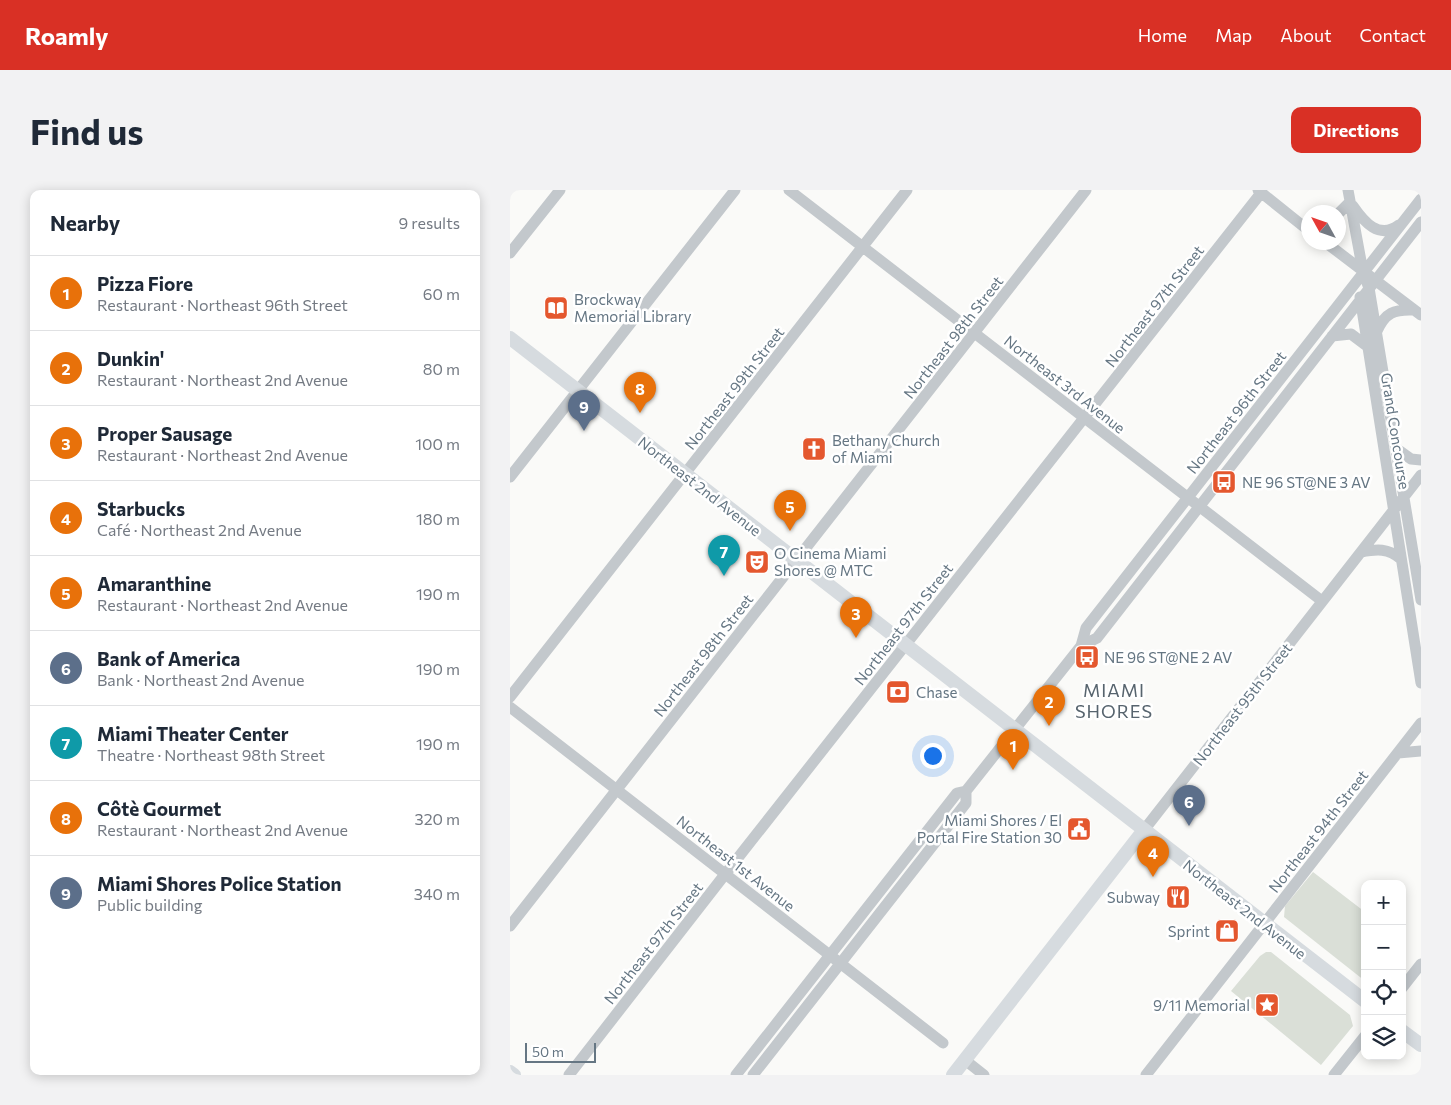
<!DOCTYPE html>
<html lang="en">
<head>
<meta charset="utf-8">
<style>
	body { margin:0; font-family:Commissioner,sans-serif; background:#f2f2f3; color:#1f2937 }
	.controls { position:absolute; right:15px; bottom:15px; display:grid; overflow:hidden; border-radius:10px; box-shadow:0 2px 12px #0003 }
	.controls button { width:45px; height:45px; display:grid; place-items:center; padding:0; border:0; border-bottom:1px solid #e0e1e3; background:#fff; color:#1f2937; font:25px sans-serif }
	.compass { position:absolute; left:791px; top:15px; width:45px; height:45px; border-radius:50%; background:#fff; box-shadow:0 2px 12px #0003; rotate:310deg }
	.scale { position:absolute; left:15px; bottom:12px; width:71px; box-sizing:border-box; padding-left:5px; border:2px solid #657683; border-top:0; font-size:14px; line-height:18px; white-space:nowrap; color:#657683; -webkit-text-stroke:4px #fff; paint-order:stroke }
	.you { position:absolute; left:422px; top:565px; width:18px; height:18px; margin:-12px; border:4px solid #fff; border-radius:50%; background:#1a73e8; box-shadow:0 0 0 8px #1a73e833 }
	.badge { display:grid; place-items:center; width:32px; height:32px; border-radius:50%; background:#d93025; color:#fff; font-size:16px; font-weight:700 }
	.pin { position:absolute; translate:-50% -41px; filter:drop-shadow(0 1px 2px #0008) }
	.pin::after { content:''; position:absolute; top:26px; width:18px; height:15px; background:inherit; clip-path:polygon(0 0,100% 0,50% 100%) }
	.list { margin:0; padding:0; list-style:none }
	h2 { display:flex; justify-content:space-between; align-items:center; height:65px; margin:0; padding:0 20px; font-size:21px }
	h2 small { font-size:16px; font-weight:400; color:#747a83 }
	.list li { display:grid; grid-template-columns:32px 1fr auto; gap:15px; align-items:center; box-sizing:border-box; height:75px; padding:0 20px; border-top:1px solid #e0e1e3 }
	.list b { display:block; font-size:19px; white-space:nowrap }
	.list p { margin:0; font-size:16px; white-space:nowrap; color:#747a83 }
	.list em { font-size:16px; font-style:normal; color:#747a83 }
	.icon { flex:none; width:28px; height:28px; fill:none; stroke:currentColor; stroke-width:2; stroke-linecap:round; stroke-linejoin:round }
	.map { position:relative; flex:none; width:911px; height:885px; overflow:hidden; border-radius:10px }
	header { display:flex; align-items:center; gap:30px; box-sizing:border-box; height:70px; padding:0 25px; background:#d93025; color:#fff }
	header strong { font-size:24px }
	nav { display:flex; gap:28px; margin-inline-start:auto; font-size:18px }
	.intro { display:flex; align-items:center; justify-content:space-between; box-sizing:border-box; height:120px; padding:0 30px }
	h1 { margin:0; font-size:35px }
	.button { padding:12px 22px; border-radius:10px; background:#d93025; color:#fff; font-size:18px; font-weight:700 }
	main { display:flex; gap:30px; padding:0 30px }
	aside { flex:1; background:#fff; border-radius:10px; box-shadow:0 2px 12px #0003 }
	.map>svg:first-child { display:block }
	.green { fill:#dadfd7 }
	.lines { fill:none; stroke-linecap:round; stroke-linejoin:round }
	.minor { stroke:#c3c8cc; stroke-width:11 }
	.major { stroke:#d6dbdf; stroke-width:14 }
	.labels { text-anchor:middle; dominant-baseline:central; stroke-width:5; stroke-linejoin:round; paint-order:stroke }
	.poi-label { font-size:15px; fill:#657683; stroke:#fff; text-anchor:start }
	.street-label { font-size:15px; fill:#657683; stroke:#fff }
	.quarter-label { font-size:18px; letter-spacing:1px; fill:#57646e; stroke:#fff }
</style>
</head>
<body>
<header>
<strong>Roamly</strong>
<nav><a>Home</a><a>Map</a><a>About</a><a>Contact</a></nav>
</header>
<div class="intro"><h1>Find us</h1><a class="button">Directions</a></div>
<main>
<aside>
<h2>Nearby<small>9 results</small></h2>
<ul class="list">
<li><span class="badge" style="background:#e8710a">1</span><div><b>Pizza Fiore</b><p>Restaurant · Northeast 96th Street</p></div><em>60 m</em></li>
<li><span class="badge" style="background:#e8710a">2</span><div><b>Dunkin'</b><p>Restaurant · Northeast 2nd Avenue</p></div><em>80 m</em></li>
<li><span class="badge" style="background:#e8710a">3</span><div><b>Proper Sausage</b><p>Restaurant · Northeast 2nd Avenue</p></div><em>100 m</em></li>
<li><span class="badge" style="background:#e8710a">4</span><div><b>Starbucks</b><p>Café · Northeast 2nd Avenue</p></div><em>180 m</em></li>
<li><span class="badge" style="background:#e8710a">5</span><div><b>Amaranthine</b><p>Restaurant · Northeast 2nd Avenue</p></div><em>190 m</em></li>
<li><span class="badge" style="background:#5c6f8a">6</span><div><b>Bank of America</b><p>Bank · Northeast 2nd Avenue</p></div><em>190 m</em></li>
<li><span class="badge" style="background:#0f9aa8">7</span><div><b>Miami Theater Center</b><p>Theatre · Northeast 98th Street</p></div><em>190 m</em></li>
<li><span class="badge" style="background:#e8710a">8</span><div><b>Côtè Gourmet</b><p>Restaurant · Northeast 2nd Avenue</p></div><em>320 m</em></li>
<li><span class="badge" style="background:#5c6f8a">9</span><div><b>Miami Shores Police Station</b><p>Public building</p></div><em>340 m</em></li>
</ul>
</aside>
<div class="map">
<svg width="911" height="885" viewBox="0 0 911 885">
	<rect width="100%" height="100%" fill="#fafaf8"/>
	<path class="green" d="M803,682L855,722V791L774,727L775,716Z
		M756,762H761L840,825L843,836L811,875L721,801L750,766Z"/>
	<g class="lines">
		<path class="minor" d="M279,0L812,411
			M748,0L798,40
			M838,0L853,82L859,98L911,410
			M843,16C854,32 869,50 889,35
			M828,24L840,12
			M815,52L911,125
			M0,63L50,0
			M850,107L911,493
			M867,141C875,123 884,119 904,120
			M822,146L841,144L857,156
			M887,259L901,269L911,270
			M0,287L225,0
			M851,362C867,359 878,358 891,369
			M571,456L587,448L911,32
			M0,507L397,0
			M0,517L433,853
			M888,563L911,561
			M634,640L911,285
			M0,736L576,0
			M892,798L911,774
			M455,870L474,885
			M59,885L216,683L751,3
			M226,885L447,603L456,601
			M243,885L456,613V601L571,456L576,438L911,9
			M636,885L911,533
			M824,885L855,846"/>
		<path class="major" d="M0,148L855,811
			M892,841L911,855
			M0,882L4,885
			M443,885L634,640"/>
	</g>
	<defs>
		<symbol id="library-square" viewBox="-11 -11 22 22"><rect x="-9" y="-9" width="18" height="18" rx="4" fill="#e4572e" stroke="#fff"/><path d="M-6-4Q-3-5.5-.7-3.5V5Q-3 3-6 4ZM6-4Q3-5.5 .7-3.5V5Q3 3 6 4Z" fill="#fff"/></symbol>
		<symbol id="church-square" viewBox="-11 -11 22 22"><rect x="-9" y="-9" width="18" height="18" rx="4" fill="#e4572e" stroke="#fff"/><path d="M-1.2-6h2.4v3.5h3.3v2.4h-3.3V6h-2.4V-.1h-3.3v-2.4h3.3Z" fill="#fff"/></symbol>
		<symbol id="bus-square" viewBox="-11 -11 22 22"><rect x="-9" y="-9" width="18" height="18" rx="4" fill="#e4572e" stroke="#fff"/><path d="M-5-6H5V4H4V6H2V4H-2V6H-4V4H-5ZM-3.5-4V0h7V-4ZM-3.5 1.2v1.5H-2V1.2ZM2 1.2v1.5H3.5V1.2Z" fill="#fff"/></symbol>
		<symbol id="theatre-square" viewBox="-11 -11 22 22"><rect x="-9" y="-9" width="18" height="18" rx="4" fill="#e4572e" stroke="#fff"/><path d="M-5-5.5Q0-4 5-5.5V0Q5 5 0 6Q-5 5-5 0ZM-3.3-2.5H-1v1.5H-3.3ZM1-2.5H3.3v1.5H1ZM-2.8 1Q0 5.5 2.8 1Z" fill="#fff"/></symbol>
		<symbol id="bank-square" viewBox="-11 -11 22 22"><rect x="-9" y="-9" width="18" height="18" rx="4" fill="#e4572e" stroke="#fff"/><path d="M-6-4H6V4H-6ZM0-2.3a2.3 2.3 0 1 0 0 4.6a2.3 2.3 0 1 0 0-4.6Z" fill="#fff"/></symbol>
		<symbol id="civic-square" viewBox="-11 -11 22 22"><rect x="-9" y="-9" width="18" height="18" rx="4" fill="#e4572e" stroke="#fff"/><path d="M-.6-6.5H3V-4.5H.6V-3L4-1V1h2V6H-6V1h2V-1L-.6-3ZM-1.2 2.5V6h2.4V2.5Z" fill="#fff"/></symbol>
		<symbol id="restaurant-square" viewBox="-11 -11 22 22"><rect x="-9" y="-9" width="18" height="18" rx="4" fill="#e4572e" stroke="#fff"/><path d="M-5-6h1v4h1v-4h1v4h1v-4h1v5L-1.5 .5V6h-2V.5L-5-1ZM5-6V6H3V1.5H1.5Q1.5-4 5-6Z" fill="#fff"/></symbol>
		<symbol id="shop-square" viewBox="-11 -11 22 22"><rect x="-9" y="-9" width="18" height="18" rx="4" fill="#e4572e" stroke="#fff"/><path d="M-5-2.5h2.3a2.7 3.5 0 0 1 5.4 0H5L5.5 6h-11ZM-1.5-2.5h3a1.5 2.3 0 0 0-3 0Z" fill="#fff"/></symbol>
		<symbol id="sight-square" viewBox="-11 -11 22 22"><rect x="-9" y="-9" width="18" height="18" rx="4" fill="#e4572e" stroke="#fff"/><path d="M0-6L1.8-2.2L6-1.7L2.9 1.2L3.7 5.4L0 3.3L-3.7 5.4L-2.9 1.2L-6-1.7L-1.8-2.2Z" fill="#fff"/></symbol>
	</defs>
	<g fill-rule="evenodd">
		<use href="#library-square" x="32" y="104" width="28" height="28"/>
		<use href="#church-square" x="290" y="245" width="28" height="28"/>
		<use href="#bus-square" x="700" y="278" width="28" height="28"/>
		<use href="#theatre-square" x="233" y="358" width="28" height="28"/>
		<use href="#bus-square" x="563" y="453" width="28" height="28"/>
		<use href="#bank-square" x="374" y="488" width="28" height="28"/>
		<use href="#civic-square" x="555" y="625" width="28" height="28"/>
		<use href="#restaurant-square" x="654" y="693" width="28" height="28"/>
		<use href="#shop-square" x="703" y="727" width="28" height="28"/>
		<use href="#sight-square" x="743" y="801" width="28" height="28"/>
	</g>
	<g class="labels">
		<g class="poi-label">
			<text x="64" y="109">Brockway<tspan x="64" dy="17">Memorial Library</tspan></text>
			<text x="322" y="250">Bethany Church<tspan x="322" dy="17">of Miami</tspan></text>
			<text x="732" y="292">NE 96 ST@NE 3 AV</text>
			<text x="264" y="363">O Cinema Miami<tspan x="264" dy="17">Shores @ MTC</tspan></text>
			<text x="594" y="467">NE 96 ST@NE 2 AV</text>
			<text x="406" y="502">Chase</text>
			<text x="552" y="630" text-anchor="end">Miami Shores / El<tspan x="552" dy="17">Portal Fire Station 30</tspan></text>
			<text x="650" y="707" text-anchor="end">Subway</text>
			<text x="700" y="741" text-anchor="end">Sprint</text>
			<text x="740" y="815" text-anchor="end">9/11 Memorial</text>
		</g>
		<g class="street-label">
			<text transform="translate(644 116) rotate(-52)">Northeast 97th Street</text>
			<text transform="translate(443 147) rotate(-52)">Northeast 98th Street</text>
			<text transform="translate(555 194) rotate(38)">Northeast 3rd Avenue</text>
			<text transform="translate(224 198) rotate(-52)">Northeast 99th Street</text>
			<text transform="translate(726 222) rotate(-52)">Northeast 96th Street</text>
			<text transform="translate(886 241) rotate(81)">Grand Concourse</text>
			<text transform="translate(190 296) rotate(38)">Northeast 2nd Avenue</text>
			<text transform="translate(393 434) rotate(-52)">Northeast 97th Street</text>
			<text transform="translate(193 465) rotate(-52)">Northeast 98th Street</text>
			<text transform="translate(732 514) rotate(-52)">Northeast 95th Street</text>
			<text transform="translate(808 641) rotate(-52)">Northeast 94th Street</text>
			<text transform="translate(226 673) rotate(38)">Northeast 1st Avenue</text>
			<text transform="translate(735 719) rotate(38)">Northeast 2nd Avenue</text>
			<text transform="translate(143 753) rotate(-52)">Northeast 97th Street</text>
		</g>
		<g class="quarter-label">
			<text x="604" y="500">MIAMI<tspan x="604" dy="21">SHORES</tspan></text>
		</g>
	</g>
</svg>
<div class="controls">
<button>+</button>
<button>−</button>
<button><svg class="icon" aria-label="locate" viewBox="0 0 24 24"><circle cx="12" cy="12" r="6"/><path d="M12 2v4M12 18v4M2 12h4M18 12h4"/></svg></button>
<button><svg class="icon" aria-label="layers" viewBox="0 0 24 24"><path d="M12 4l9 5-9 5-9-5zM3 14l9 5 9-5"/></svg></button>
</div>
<svg class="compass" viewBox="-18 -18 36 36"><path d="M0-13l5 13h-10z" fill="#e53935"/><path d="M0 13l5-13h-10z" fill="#747a83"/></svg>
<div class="scale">50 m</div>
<div class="you"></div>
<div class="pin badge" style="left:503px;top:580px;background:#e8710a">1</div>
<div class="pin badge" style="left:539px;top:536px;background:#e8710a">2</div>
<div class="pin badge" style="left:346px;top:448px;background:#e8710a">3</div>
<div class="pin badge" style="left:643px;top:687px;background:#e8710a">4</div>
<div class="pin badge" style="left:280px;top:341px;background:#e8710a">5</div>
<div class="pin badge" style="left:679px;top:636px;background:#5c6f8a">6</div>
<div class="pin badge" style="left:214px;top:386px;background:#0f9aa8">7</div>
<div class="pin badge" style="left:130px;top:223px;background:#e8710a">8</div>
<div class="pin badge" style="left:74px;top:241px;background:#5c6f8a">9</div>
</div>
</main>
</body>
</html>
